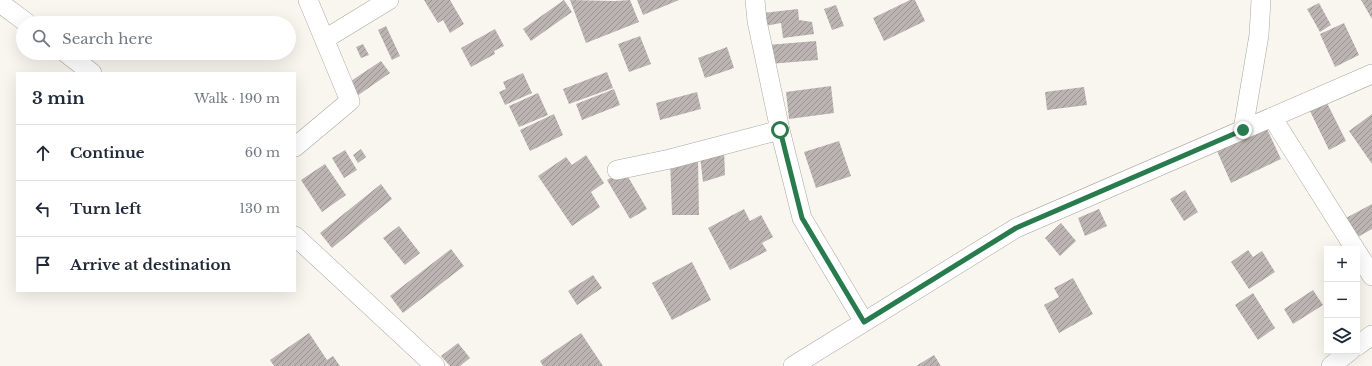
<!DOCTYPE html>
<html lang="en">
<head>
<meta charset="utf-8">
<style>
	body { margin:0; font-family:"Libre Baskerville",serif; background:#f6f6f7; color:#1f2937 }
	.controls { position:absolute; right:12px; bottom:12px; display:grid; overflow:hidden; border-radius:0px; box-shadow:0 4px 16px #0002 }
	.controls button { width:36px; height:36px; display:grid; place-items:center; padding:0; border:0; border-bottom:1px solid #e0e1e3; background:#fff; color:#1f2937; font:20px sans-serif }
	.stop { position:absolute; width:12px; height:12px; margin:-9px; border:3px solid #287b4d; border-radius:50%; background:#fff }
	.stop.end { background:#287b4d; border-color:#fff; box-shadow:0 1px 4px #0008 }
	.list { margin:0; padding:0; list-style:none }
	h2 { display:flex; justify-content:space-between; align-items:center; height:52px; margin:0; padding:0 16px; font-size:17px }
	h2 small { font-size:13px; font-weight:400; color:#747a83 }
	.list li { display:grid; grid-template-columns:26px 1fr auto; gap:12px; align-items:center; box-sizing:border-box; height:56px; padding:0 16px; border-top:1px solid #e0e1e3 }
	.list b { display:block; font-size:15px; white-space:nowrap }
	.list em { font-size:13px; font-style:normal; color:#747a83 }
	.icon { flex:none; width:22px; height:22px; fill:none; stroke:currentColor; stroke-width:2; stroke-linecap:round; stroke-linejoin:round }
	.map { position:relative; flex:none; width:1372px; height:366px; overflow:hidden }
	.search { position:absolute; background:#fff; box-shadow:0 4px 16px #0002; left:16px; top:16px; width:280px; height:44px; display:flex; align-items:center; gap:10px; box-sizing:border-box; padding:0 14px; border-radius:22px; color:#747a83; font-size:15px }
	.panel { position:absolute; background:#fff; box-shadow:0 4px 16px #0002; left:16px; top:72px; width:280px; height:220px; border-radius:0px }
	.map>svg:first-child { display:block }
	.building { fill:url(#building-hatch) }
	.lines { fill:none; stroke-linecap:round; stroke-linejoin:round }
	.minor-casing { stroke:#aaa7a1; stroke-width:20 }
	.minor { stroke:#fff; stroke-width:19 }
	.route { stroke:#287b4d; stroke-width:5 }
</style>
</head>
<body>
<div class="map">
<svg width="1372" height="366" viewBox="0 0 1372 366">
	<defs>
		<pattern id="building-hatch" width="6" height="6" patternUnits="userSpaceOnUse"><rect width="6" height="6" fill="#bcb4b2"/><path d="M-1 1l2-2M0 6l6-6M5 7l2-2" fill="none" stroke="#9a9391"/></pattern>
	</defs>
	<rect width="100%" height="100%" fill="#f9f6ef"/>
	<path class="building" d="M424,0H450L464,24L450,33L443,20L438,23Z
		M564,0L572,12L531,41L523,29Z
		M570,0L615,1L630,0L639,22L586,43Z
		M637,0H679L643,15Z
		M910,0H915L925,21L884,41L873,18Z
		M1361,0H1372V19Z
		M1319,3L1331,25L1320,32L1307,9Z
		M836,5L844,26L832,30L824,9Z
		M798,9L799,20L812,22L814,34L783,38L781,23L765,26L763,13Z
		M1344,23L1359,55L1335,67L1320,34Z
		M386,26L400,56L392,60L378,30Z
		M495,29L504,46L494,51L495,54L471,67L461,48Z
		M640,36L651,64L629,72L618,44Z
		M816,41L818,60L769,64L767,45Z
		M363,44L369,55L361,58L356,47Z
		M727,47L734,68L705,78L698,58Z
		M381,61L390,73L357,96L348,83Z
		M607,72L613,88L569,104L563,89Z
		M523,73L532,93L505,105L499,92L506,89L503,82Z
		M831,86L834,113L789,119L786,92Z
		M1084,87L1087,105L1047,110L1045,92Z
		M614,89L620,105L582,120L576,104Z
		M697,92L701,109L660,120L656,103Z
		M538,93L548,115L519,127L509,106Z
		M1325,99L1346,141L1329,150L1308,107Z
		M554,114L563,135L530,151L520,130Z
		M1372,114V164L1349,131Z
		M1266,127L1281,159L1231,183L1217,151Z
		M839,141L851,176L816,188L804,152Z
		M361,149L366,157L358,163L353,155Z
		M345,150L357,170L344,178L332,158Z
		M724,150L725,175L703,182L700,156Z
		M586,155L604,183L591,192L600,207L572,226L538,176L566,157L572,165Z
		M698,158L699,215H672L670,159Z
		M325,164L346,195L322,212L301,180Z
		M624,170L647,209L630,219L607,180Z
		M381,184L392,199L332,248L320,233Z
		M1185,190L1198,212L1184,221L1170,199Z
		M1372,204V229L1356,238L1346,218Z
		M744,209L750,221L761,215L773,237L762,243L767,251L730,270L708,228Z
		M1099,209L1107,226L1085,236L1078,218Z
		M1061,223L1076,241L1060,256L1045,238Z
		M399,226L420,253L405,265L383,238Z
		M451,249L464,266L403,313L390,296Z
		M1248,250L1253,257L1262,251L1275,272L1249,289L1231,262Z
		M692,262L711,300L672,320L652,283Z
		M593,275L602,288L577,305L568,291Z
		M1073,278L1093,314L1059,333L1044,305L1059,297L1054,288Z
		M1313,290L1323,305L1293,324L1284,309Z
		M1253,293L1275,328L1258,340L1235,305Z
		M309,333L327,360L333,356L340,366H274L270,360Z
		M581,333L603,366H543L540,361Z
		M458,343L470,358L460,366H450L441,356Z
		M934,355L941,366H916Z"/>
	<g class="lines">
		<defs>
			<path id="minor" d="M755,0L757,21L780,130L802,218L864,322
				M0,3L27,23
				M325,39L389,0
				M66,53L92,73
				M1272,117L1355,249
				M1243,130L1259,35L1261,0
				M295,147L350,101L308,0
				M617,170L670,159L780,130
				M295,236L435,366
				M1357,252L1372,276
				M1357,346L1372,335
				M793,366L1016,228L1372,74
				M1331,366L1350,351"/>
		</defs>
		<use href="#minor" class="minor-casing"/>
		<use href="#minor" class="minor"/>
	</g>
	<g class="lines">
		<path class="route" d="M780,130L802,218L864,322L1016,228L1243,130"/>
	</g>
</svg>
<div class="controls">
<button>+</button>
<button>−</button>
<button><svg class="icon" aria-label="layers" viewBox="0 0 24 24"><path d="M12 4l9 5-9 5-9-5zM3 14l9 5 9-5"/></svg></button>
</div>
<div class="stop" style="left:780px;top:130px"></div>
<div class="stop end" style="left:1243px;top:130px"></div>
<div class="search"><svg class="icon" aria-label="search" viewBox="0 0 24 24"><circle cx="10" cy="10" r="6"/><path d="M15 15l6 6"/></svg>Search here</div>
<section class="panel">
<h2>3 min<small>Walk · 190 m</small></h2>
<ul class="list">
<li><svg class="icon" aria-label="ahead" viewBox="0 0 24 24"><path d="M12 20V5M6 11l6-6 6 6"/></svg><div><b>Continue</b></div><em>60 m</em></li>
<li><svg class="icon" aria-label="left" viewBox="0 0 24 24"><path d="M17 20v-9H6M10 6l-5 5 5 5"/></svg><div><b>Turn left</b></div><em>130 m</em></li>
<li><svg class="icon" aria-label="arrive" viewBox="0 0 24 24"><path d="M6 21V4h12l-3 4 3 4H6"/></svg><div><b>Arrive at destination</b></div></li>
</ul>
</section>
</div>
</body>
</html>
